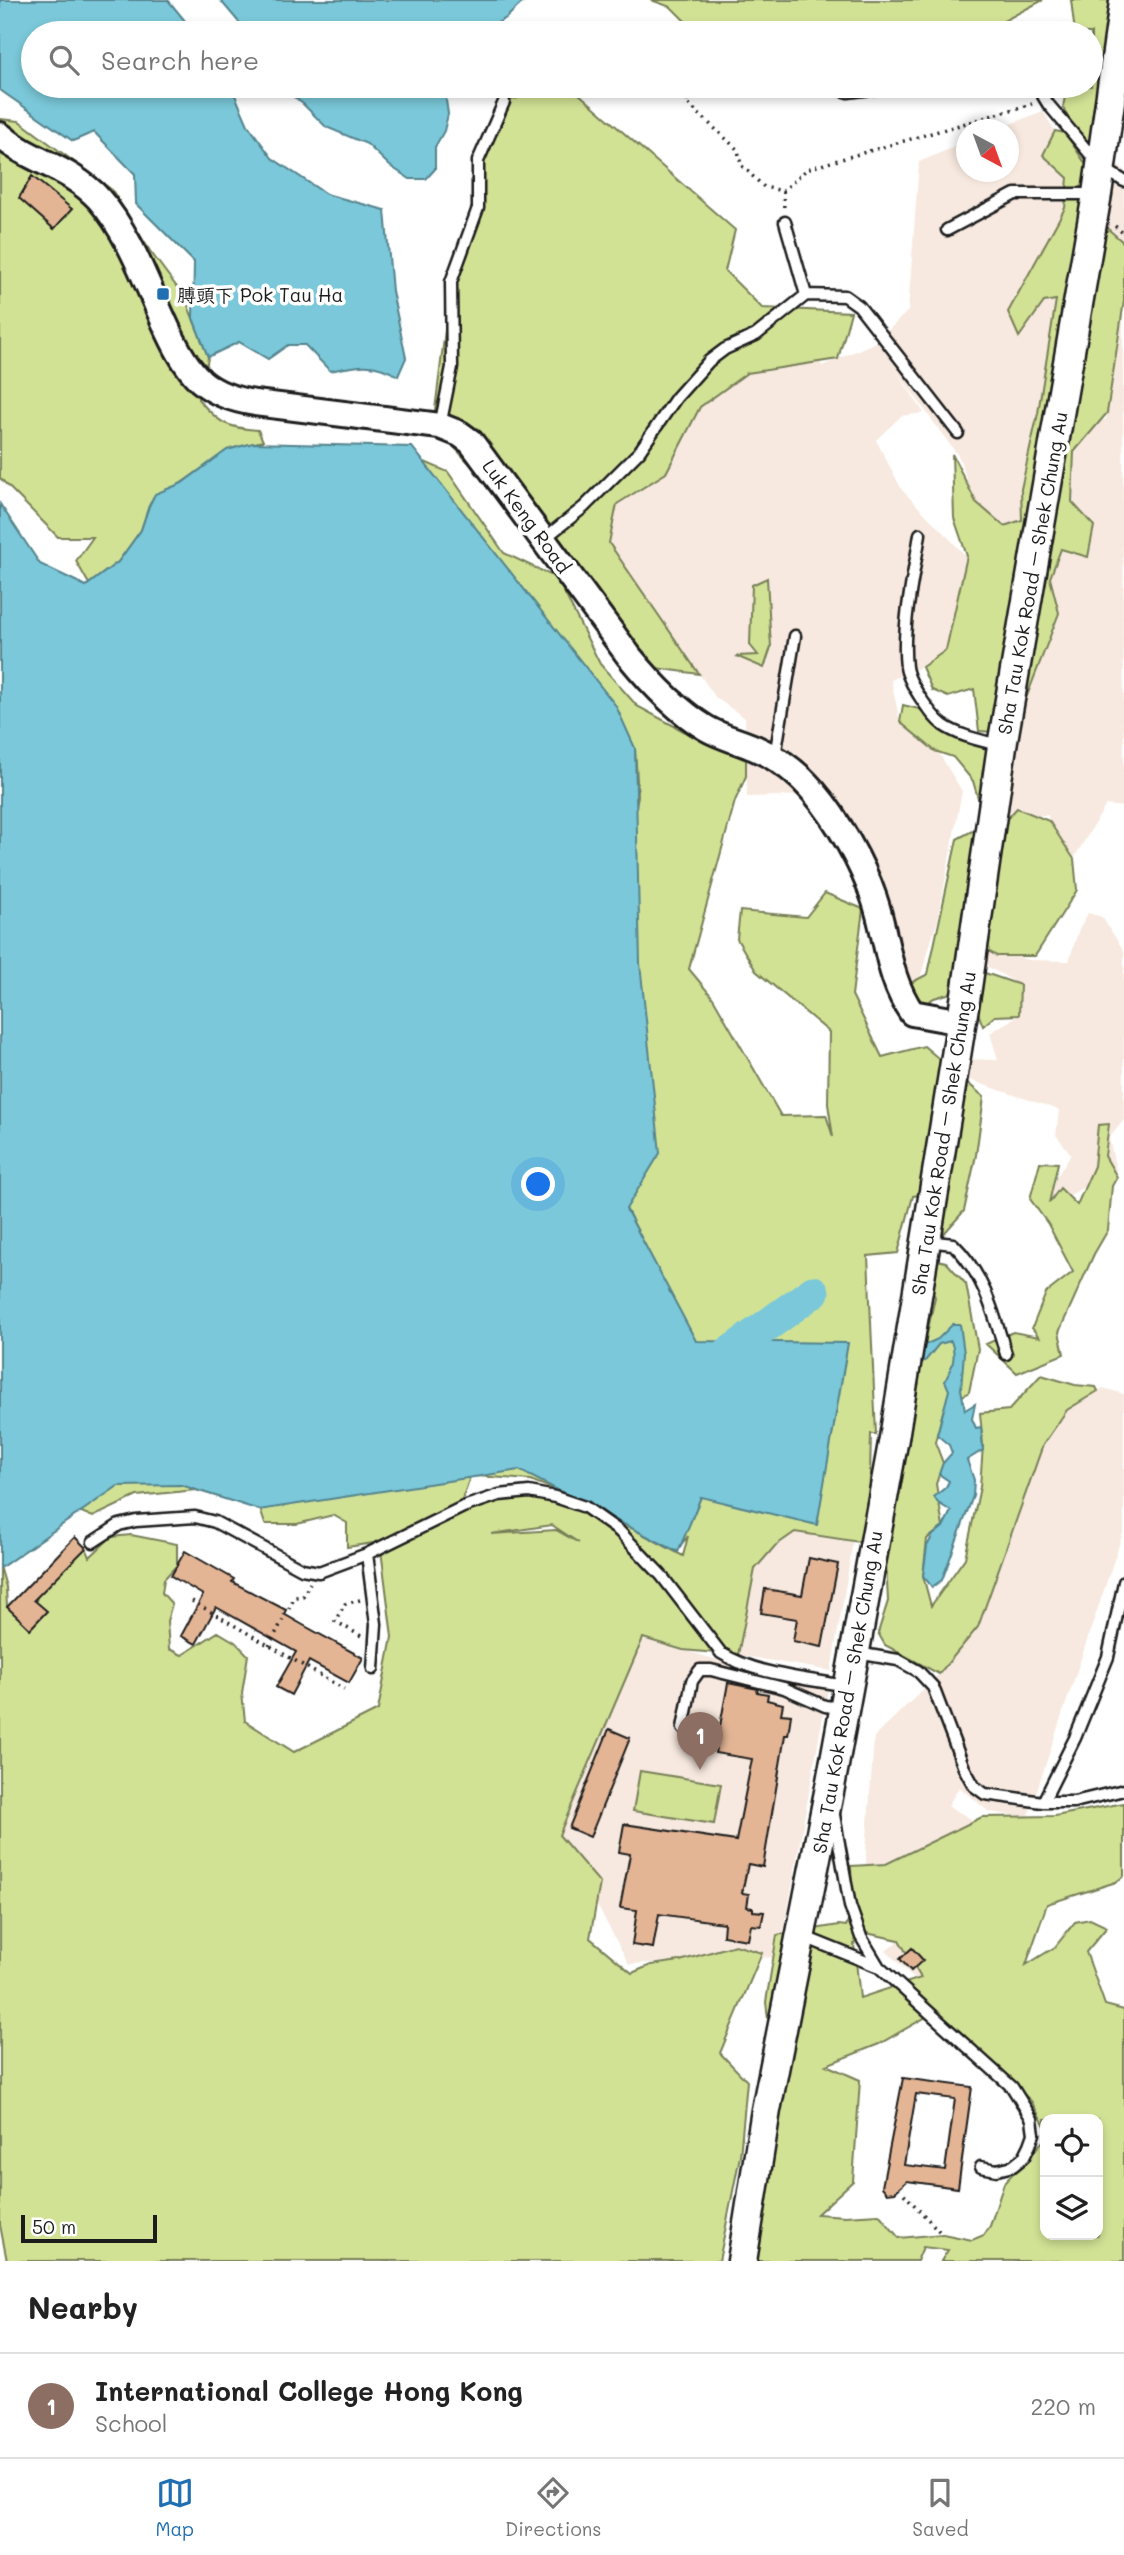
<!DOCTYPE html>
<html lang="en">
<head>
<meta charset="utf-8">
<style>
	body { margin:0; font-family:Mali,"LXGW WenKai TC",sans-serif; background:#f2f2f2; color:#222 }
	.controls { position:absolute; right:21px; bottom:21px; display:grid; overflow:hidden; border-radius:14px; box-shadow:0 4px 10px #0003 }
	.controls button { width:63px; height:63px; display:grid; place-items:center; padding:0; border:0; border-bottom:2px solid #e0e0e0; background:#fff; color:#222; font:35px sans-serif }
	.compass { position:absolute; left:956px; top:119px; width:63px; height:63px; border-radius:50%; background:#fff; box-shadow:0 4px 10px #0003; rotate:139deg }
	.scale { position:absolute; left:21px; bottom:18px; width:136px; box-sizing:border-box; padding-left:7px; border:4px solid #1c1c1c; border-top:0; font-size:19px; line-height:24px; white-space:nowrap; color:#1c1c1c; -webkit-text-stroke:5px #fff; paint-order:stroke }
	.you { position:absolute; left:539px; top:1185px; width:24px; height:24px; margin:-18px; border:5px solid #fff; border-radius:50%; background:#1a73e8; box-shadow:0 0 0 10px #1a73e833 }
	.badge { display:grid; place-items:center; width:46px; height:46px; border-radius:50%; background:#1f6fb2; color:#fff; font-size:23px; font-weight:700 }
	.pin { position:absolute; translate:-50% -58px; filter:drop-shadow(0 2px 4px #0008) }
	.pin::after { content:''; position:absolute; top:37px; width:24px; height:21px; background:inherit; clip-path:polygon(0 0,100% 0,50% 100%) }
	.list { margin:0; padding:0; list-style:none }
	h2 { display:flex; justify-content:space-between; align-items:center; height:91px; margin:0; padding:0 28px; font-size:30px }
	h2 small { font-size:23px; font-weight:400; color:#767676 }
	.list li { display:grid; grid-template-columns:46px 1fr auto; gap:21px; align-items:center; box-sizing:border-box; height:105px; padding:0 28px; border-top:2px solid #e0e0e0 }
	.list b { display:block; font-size:26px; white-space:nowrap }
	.list p { margin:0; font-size:23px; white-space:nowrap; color:#767676 }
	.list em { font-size:23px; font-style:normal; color:#767676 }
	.icon { flex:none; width:38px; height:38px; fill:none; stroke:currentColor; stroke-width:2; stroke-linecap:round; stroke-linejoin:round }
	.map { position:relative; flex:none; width:1124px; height:2261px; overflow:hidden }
	.search { position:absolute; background:#fff; box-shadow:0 4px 10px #0003; left:21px; right:21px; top:21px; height:77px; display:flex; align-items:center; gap:18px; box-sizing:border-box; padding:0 24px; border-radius:38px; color:#767676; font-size:26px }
	.sheet { height:196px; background:#fff }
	nav { display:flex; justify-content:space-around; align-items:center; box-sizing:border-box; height:98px; border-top:2px solid #e0e0e0; background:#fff; font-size:19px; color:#767676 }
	nav a { display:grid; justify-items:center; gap:4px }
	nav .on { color:#1f6fb2 }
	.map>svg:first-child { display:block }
	.built { fill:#f7e9df }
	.green { fill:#d2e295; stroke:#777f58; stroke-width:2; fill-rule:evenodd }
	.water { fill:#7ac8d9; stroke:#54838d; stroke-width:2 }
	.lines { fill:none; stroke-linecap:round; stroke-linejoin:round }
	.river { stroke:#7ac8d9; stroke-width:33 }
	.building { fill:#e4b595; stroke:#1c1c1c; stroke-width:2; fill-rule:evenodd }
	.service-casing { stroke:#1c1c1c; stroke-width:15 }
	.tertiary-casing { stroke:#1c1c1c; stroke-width:30 }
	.secondary-casing { stroke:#1c1c1c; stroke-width:33 }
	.path { stroke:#1c1c1c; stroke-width:3.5; stroke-dasharray:2 5; stroke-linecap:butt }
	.service { stroke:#fff; stroke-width:10 }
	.tertiary { stroke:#fff; stroke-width:24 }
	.secondary { stroke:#fff; stroke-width:28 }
	.poi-dot { fill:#1f6fb2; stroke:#fff; stroke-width:2.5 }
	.labels { text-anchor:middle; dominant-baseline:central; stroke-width:7; stroke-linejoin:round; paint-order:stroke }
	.poi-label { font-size:19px; fill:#1c1c1c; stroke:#fff; text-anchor:start }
	.street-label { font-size:19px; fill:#1c1c1c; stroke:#fff }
</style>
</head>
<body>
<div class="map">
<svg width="1124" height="2261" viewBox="0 0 1124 2261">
	<rect width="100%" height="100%" fill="#fff"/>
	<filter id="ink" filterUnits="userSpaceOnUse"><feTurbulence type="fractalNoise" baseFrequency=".0143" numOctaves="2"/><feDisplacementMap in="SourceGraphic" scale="14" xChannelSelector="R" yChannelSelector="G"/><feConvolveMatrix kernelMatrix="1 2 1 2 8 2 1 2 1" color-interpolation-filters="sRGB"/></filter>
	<g filter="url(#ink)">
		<path class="built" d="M1043,111L1076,166L1018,547L973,498L959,457L895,369L924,413L901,416L876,440L902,490L971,561L967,598L943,657L891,680L900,722L940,755L962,791L938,919L920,978L897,985L867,879L812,795L747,797L745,718L716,698L609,543L617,504L666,473L700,407L748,373L801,323L822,366L876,342L908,311L919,162L966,142L967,172H1009V130L998,129Z
			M1107,159L1124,169V254L1099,231Z
			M1123,303L1124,807L1106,805L1056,888L1048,815L1006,816L1068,437L1106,419Z
			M1088,913L1102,917L1124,951V1120L1109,1138L1116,1170L1103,1188L1089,1184L1056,1203L1047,1192L1071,1154L1056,1135L1059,1110L964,1078V1059L998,1060L990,1033L1019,1015L1020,985L983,964L986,948L1029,960L1069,961L1078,932Z
			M1103,1388L1124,1394V1530L1028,1817L989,1812L959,1787L948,1806L994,1832L867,1892L866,1852L874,1737L939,1674L978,1627L1046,1436L1073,1403Z
			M763,1526L853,1542L831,1671L738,1655Z
			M643,1638L768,1675L828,1689L779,1957L629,1964L559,1835Z
			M911,1930L944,1966L922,1986L886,1951Z"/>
		<path class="green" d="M651,0H1043L981,33H697L671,7Z
			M1071,0H1124L1109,133L1084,148L1063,107L1067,86H1091V33H1075Z
			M558,86H570L735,230L725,271L762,308L851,312L838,359L747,373L700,407L666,473L617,504L609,543L699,674L642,666L541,539L452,445L432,434L451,282L478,208L482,152L504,102Z
			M0,119L19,121L112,190L150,251L185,298L208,357L204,381L200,385L198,399C219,423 226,428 258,430L263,441L230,449L149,506L141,530L118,562L89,584L76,561L93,537H58L0,478Z
			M1055,131L1065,133L1089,169L1100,222L1124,243V301L1107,413L1074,452L1072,502L1094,526L1088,557L1061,549L1050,578L1059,613L1025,701L1007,723L994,732L979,731L974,689L948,697L932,690L922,667L946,650L967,556L954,518L952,454L976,502L1004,526L1022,520L1021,489L1038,413L1056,300L1044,302L1019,337L1008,312L1065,208L1068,178L1043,155Z
			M413,457L448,472L504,553L557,578L600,664L637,706L702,741L746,760V776L735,801L689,969L713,998L781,1116L826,1115L833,1137L828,1104L829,1032L756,971L737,939L740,911L806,917L825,893L863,909L852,995L882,1057L924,1046L984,1097L976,1155L964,1211L940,1238L933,1193L913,1196L898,1253L868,1256L876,1434H871L869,1516L859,1542L795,1532L775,1546L755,1569L738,1655L683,1650L643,1638L559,1835L600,1883L590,1938L632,1973L651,1965L680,1961L735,1945L762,1953L720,2053L747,2081L740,2156L719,2261H7L0,2225V1566L6,1587L7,1607L29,1617L36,1601L41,1582L57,1573L86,1548L90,1557L111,1537L131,1535L177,1544V1565L164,1579L162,1593L172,1604L167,1621L169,1649L182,1655L218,1632L235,1642L248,1655L242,1693L245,1721L294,1752L378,1710L392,1637L380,1542L347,1547V1523L333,1515L297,1524H265L260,1509L196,1490L137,1496L93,1517L72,1508L71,1495L657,1370L661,1276L620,1197L627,850L638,796L635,748ZM476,1476L530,1480L644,1523L680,1546L688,1536L683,1556L600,1511L535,1494L459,1509L470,1477ZM552,1525L579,1543L556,1530L491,1534Z
			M767,578L771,647L764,668L736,656L758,655L750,645L752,585Z
			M903,705L939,714L967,735L996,749L958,991L934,998L912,1013L903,987L928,974L957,839L976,829L982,812L973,781L953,757L935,751L900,722Z
			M1017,808L1049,821L1074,859L1077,890L1035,956H997L983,948L1004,822Z
			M982,972L1020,985L1019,1015L995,1016L983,1026L972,997Z
			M1109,1124L1105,1156L1117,1177L1112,1186L1108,1230L1094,1254L1059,1332L1064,1354L1017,1373L986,1344L1013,1332L1039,1337L1032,1328L1046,1293L1073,1272L1048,1224L1030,1199L1040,1162L1058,1163L1049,1203L1060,1188L1077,1205L1094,1166L1098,1125Z
			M937,1260L946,1262L966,1284L978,1349L969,1392L944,1408L935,1442L943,1463L936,1484L943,1527L927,1539L923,1576L931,1606L965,1558L980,1487L983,1445L980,1413L1009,1410L1041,1375L1075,1385L1096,1387L1098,1391L1067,1410L1043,1445L978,1627L939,1674L885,1645L878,1633L888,1601L884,1524L909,1444L910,1412L935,1297L921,1261Z
			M640,1771L721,1784L714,1824L633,1811Z
			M1124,1803V1876L1116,1882L1047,1904L1026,1965L1055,1947L1075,1922L1090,1919L1107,1927L1086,1952L1105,2005L1124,2010V2261H941L948,2250L923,2247L917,2261H733L778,2103L766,2002L777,1935L839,1925L846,1926L853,1910L851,1866L886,1864L982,1817L1055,1816ZM866,1933L899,1940L921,1978L860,1998L854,1944ZM935,2012L1031,2101L1045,2126V2119H1098V2235H1045V2139L1004,2183L990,2226L984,2235L972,2240L943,2234L899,2238L879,2214L845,2216L817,2214L853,2181L860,2080L826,2065L879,2044Z"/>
		<path class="water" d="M0,0H168L195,33H33V86H231L248,125L272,158L326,194L385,210L392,291L406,358L398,376C372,361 358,365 330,371L305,345H288L268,359L239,342L208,357L193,318L194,262L136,204L135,174L94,132L73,141L0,90Z
			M220,0H525L506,18L480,33H248Z
			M280,86H444L448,114L444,131L435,147V169L426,179H410L390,166L367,144L326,127L303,104Z
			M253,443L412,447L616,706L635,748L640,963L660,1153L626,1209L696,1341L848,1343L817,1525L701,1497L678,1552L519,1470L259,1510L181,1485L118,1486L0,1568V504L40,564L86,586L118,562L141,530L149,506L155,494L182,483L227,450Z
			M953,1324H960L964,1353L961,1389L965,1410L975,1404L972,1419L976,1428L981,1427L983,1450L967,1460L974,1480L973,1496L942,1580L932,1587L923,1576L927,1546L933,1535L943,1527L951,1511L938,1503L934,1497L946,1487L949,1481L939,1474L943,1463L952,1453L949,1445L937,1435L949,1390L945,1381C952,1368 957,1356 951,1341L939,1344L926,1360L915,1367L918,1348L938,1339Z"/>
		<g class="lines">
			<path class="river" d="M707,1369L813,1292"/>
		</g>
		<path class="building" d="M32,176L72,209L54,229L19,198Z
			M75,1537L86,1548L34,1600L47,1611L30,1629L7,1607Z
			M185,1551L234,1579L232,1582L286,1610L284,1614L303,1625L363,1658L349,1683L309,1661L291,1695L276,1687L296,1652L216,1607L196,1644L181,1636L203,1595L171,1576Z
			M809,1558L838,1564L822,1647L793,1641L797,1619L761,1613L765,1589L802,1595Z
			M728,1683L758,1689L757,1692L768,1694L767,1700L783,1704L781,1714L791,1715L788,1735H785L763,1867L748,1864L742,1893L749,1894L747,1907L753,1908V1911L764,1912L761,1926L751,1925L748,1940L723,1936L724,1923L659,1914L653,1948L632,1945L637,1910L620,1908L630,1854L619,1852L624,1824L736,1841L752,1759L715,1753Z
			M609,1729L630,1738L590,1837L569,1828Z
			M912,1948L923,1960L911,1971L900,1959Z
			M903,2078L972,2087L958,2188L907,2181L895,2192L887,2193L882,2187ZM916,2094L955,2099L945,2170L904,2165Z"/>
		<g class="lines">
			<defs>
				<path id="service" d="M730,86L799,90L831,87L848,92L895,86
					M1037,86L1048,104L1101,167L1124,181
					M947,230L1015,194H1096
					M806,295L845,296L859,306L958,433
					M440,426L452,367L451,282L478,208V161L504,102
					M920,534C914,574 901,627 906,667C908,682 931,716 943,725C959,736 980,740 998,745
					M545,538L584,507L639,452L676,398L709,361L725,349L756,335L806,295L785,222
					M775,756L795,636
					M927,1241L953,1244C984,1274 994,1314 1006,1354
					M93,1542L119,1525L136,1521L195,1517L215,1522L302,1569L319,1572L367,1554L463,1507L499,1495L529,1492L555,1497L585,1507L619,1531L661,1575L721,1653C756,1675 805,1678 845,1686
					M367,1554L376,1624L373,1669
					M857,1653L898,1660L918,1671L933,1687L964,1768L974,1786L985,1794L1043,1802H1074L1124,1790
					M683,1728L692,1681L700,1670H711L784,1688L825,1706L841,1708
					M1043,1802L1075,1738L1108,1657L1124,1582
					M834,1815L850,1906L861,1937L879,1967
					M802,1936L879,1967L1012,2087L1032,2119L1034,2134L1030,2145L1024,2157L1013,2166L997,2170L981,2167"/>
				<path id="tertiary" d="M0,135C29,161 70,167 99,199C128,232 144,277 162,317C172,339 183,364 201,381C216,394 235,400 255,403L440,426L460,434L471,442L629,656C651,683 676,710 706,728C721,737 739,741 755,748C779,758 798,773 814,792C838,820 862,863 874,898C888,938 887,977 912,1013L961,1022"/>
				<path id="secondary" d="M742,2261L766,2110L830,1787L894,1438L967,988L1002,746L1097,194L1124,2"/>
			</defs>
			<use href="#service" class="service-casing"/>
			<use href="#tertiary" class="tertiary-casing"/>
			<use href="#secondary" class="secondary-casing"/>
			<path class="path" d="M683,86L690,90
				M701,86L690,90L686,102L738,150L741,165L764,187L783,191L807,169L1032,104
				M513,94L521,86
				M783,191L784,209
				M1115,226L1124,234
				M360,1600L345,1604L335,1621L361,1636
				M192,1601L344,1689
				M269,1646L295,1597L303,1596L310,1583
				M904,2194L939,2231"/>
			<use href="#service" class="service"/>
			<use href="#tertiary" class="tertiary"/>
			<use href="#secondary" class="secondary"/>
		</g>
	</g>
	<rect class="poi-dot" x="156" y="287" width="14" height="14" rx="3.5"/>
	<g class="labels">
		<g class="poi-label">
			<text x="177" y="294">膊頭下 Pok Tau Ha</text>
		</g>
		<g class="street-label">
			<text transform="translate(527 516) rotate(54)">Luk Keng Road</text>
			<text transform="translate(1032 573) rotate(-80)">Sha Tau Kok Road – Shek Chung Au</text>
			<text transform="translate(943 1133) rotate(-81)">Sha Tau Kok Road – Shek Chung Au</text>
			<text transform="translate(847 1692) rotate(-80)">Sha Tau Kok Road – Shek Chung Au</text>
		</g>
	</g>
</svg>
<div class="controls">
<button><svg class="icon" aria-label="locate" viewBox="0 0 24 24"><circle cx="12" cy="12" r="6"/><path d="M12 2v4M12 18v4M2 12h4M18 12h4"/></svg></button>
<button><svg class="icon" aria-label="layers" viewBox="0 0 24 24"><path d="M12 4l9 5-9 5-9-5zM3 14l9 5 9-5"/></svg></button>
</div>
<svg class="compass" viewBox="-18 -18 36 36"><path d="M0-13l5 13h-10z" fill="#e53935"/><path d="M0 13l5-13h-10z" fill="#767676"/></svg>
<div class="scale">50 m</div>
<div class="you"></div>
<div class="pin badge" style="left:700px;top:1770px;background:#8d6e63">1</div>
<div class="search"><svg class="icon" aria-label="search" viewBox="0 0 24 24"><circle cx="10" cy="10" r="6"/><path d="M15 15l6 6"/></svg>Search here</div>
</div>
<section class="sheet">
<h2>Nearby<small></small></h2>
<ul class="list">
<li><span class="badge" style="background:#8d6e63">1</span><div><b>International College Hong Kong</b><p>School</p></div><em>220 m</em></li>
</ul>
</section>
<nav>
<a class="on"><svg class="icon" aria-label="map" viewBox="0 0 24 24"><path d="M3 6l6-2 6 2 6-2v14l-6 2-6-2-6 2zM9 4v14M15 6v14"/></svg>Map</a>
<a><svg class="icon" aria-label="directions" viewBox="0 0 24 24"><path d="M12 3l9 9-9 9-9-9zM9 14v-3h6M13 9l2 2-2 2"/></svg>Directions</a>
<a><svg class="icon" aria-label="saved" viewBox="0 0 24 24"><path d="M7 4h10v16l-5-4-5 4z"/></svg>Saved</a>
</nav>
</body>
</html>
